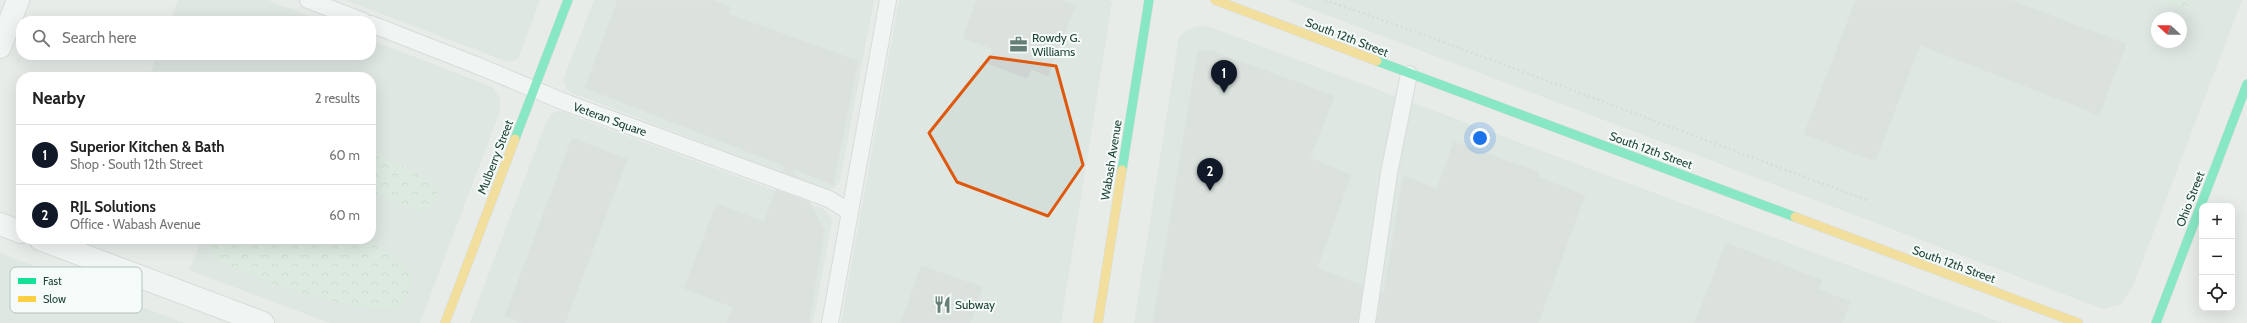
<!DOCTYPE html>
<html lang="en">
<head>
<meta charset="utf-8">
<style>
	body { margin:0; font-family:Cabin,sans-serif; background:#f2f2f2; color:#222 }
	.controls { position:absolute; right:12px; bottom:12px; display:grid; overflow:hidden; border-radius:8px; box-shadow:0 4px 16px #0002 }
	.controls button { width:36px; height:36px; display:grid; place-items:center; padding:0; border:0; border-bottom:1px solid #e0e0e0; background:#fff; color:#222; font:20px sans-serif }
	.compass { position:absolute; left:2151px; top:12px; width:36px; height:36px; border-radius:50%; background:#fff; box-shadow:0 4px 16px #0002; rotate:291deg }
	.you { position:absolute; left:1480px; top:138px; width:14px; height:14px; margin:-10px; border:3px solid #fff; border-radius:50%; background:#1a73e8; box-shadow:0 0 0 6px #1a73e833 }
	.badge { display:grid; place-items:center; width:26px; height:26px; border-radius:50%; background:#111827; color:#fff; font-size:13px; font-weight:700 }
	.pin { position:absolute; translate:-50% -33px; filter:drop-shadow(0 1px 2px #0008) }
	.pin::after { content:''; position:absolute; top:21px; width:14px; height:12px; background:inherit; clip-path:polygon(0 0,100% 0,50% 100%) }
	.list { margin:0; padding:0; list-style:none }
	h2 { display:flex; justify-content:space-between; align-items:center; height:52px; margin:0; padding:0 16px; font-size:17px }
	h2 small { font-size:13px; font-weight:400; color:#767676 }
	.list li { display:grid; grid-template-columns:26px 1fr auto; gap:12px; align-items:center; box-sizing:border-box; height:60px; padding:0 16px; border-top:1px solid #e0e0e0 }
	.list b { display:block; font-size:15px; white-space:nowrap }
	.list p { margin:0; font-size:13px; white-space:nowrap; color:#767676 }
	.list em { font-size:13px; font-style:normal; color:#767676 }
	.icon { flex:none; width:22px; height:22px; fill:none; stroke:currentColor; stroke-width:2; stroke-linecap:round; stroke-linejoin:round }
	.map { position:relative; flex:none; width:2247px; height:323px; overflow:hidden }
	.search { position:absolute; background:#fff; box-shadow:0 4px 16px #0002; left:16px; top:16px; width:360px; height:44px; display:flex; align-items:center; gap:10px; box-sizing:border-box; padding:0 14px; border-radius:16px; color:#767676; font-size:15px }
	.panel { position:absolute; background:#fff; box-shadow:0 4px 16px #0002; left:16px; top:72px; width:360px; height:172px; border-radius:16px }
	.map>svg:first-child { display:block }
	.built { fill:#d4dfd9; fill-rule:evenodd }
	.forest { fill:url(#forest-crowns) }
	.building { fill:#cdd4d1; stroke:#cfd5d2 }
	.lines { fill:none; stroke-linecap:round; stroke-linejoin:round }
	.lane-casing { stroke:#c3c9c6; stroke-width:18 }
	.street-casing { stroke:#c3c9c6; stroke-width:24 }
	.fast-casing { stroke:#c2cac6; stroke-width:10 }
	.slow-casing { stroke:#c2cac6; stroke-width:10 }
	.path { stroke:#c1ccc8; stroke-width:2.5; stroke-dasharray:2 3; stroke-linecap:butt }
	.lane { stroke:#fbfcfc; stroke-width:16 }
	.street { stroke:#fbfcfc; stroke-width:22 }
	.fast { stroke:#16e098; stroke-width:9 }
	.slow { stroke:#ffcf43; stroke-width:9 }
	.marked { fill:none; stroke:#de580e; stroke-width:3; stroke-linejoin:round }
	.labels { text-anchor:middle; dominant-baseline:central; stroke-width:4; stroke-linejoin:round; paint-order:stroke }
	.poi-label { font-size:12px; fill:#204438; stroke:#f5fbf8; text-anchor:start }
	.street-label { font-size:12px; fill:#204438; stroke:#f5fbf8 }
	.key { fill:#f5fbf8; stroke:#b5c4be; stroke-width:1 }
	.key-label { font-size:11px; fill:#204438 }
</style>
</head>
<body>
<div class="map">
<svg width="2247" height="323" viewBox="0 0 2247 323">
	<defs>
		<pattern id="forest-crowns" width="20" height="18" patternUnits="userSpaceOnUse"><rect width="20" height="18" fill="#cee7d4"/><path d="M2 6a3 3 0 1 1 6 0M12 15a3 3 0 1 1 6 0" fill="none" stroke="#b1c7b7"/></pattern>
	</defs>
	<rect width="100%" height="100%" fill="#e7ece9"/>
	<path class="built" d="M178,0H268L322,21H170Z
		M345,0H540L518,59L508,62Z
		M594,0H874L840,180L834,189L828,190L572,93L566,88L563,80Z
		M899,0H1110L1112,3L1061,323H841Z
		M1287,0H2242L2133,286L2120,305L2103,309ZM2157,18H2181V42H2157Z
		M1200,26L1210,27L2003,323H1134L1179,37L1188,29Z
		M371,40L492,87L500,98V111L420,323H330L189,270L202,239H371V77H149L157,55H371Z
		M559,111L822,208L830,215L832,222L813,323H470L546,122L551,114Z
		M0,253L184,323H0Z"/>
	<path class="forest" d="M2159,0H2186L2194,6L2186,9Z
		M371,150L423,176L438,190L433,206L420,211L371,192Z
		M213,239H366L400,261L412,277L409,295L397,309C383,308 368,309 354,306C305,296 256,280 212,257Z"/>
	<path class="building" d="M618,0H712L730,7L728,14L858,61L833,185L791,168L796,177L783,172L785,166L585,88Z
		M977,0H1060L1075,6L1048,76L1031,69L1027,78L987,63L993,49L963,38Z
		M1856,0H2010L2126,44L2099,115L1920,45L1875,161L1804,134Z
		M1198,50L1212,51L1334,96L1310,158L1351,175L1317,268L1363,286L1358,323H1153Z
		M572,138L627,159L565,323H524L505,316Z
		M1454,142L1539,172L1537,177L1585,195L1538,323H1377L1381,293L1384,294L1403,176L1437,189Z
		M776,190L809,202L824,230L809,323H727L733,307L684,288L717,204L764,222Z
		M1726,243L1822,280L1818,289L1850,302L1842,323H1695Z
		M921,266L982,287L970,323H901Z"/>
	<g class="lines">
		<defs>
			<path id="lane" d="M308,0L363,21
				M371,24L476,65L567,103L829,199L850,212
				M830,323L888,0
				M1367,323L1389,173L1409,74"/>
			<path id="street" d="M0,47L18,0
				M0,224L21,232
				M40,239L263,323"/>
			<path id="fast" d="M1377,61L1795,217
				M515,139L568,0
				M1122,170L1149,0
				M2156,323L2247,84"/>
			<path id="slow" d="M1215,0L1377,61
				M1795,217L2078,323
				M445,323L515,139
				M1098,323L1122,170"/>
		</defs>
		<use href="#lane" class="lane-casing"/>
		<use href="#street" class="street-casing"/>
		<use href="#fast" class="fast-casing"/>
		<use href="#slow" class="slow-casing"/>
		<path class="path" d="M1325,0L1419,33L1869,201"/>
		<use href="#lane" class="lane"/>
		<use href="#street" class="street"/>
		<use href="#fast" class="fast"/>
		<use href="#slow" class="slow"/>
	</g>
	<path d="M0 0H2247V323H0ZM990,57L1056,66L1083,165L1048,216L957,182L929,133Z" fill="#e7ece9" fill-opacity=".55" fill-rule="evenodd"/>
	<path class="marked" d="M990,57L1056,66L1083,165L1048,216L957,182L929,133Z"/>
	<defs>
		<symbol id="office-bare" viewBox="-9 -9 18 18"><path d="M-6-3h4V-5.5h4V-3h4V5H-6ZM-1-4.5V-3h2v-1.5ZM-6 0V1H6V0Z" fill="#667f76" stroke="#f5fbf8" stroke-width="2.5" paint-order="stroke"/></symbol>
		<symbol id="restaurant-bare" viewBox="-9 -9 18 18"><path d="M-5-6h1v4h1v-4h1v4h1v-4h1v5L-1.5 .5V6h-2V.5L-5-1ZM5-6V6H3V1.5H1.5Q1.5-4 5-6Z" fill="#667f76" stroke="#f5fbf8" stroke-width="2.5" paint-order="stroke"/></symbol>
	</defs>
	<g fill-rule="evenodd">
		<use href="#office-bare" x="1006" y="32" width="25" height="25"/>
		<use href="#restaurant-bare" x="930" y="292" width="25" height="25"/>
	</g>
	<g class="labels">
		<g class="poi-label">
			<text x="1032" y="37">Rowdy G.<tspan x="1032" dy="14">Williams</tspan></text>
			<text x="955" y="304">Subway</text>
		</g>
		<g class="street-label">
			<text transform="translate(1347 37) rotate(21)">South 12th Street</text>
			<text transform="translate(610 119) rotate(20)">Veteran Square</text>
			<text transform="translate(1651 150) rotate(20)">South 12th Street</text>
			<text transform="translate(495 157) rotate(-69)">Mulberry Street</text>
			<text transform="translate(1111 160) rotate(-81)">Wabash Avenue</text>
			<text transform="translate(2190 199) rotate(-69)">Ohio Street</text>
			<text transform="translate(1954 264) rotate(20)">South 12th Street</text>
		</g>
	</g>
	<rect x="10" y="267" width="132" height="46" rx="6" class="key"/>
	<rect x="18" y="278" width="18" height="6" fill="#16e098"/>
	<rect x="18" y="296" width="18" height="6" fill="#ffcf43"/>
	<g class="key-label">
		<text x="43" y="285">Fast</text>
		<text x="43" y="303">Slow</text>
	</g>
</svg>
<div class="controls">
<button>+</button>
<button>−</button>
<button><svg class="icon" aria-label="locate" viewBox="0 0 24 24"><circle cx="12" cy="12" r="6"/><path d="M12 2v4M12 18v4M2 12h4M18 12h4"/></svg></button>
</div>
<svg class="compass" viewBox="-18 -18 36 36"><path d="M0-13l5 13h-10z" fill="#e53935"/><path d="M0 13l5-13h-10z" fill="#767676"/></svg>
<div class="you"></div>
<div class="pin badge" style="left:1224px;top:93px">1</div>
<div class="pin badge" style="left:1210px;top:191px">2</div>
<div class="search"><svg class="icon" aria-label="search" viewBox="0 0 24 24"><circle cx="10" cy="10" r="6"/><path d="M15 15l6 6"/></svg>Search here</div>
<section class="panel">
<h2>Nearby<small>2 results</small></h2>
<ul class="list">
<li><span class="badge">1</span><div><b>Superior Kitchen &amp; Bath</b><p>Shop · South 12th Street</p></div><em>60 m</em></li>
<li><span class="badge">2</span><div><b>RJL Solutions</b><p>Office · Wabash Avenue</p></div><em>60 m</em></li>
</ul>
</section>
</div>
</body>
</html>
